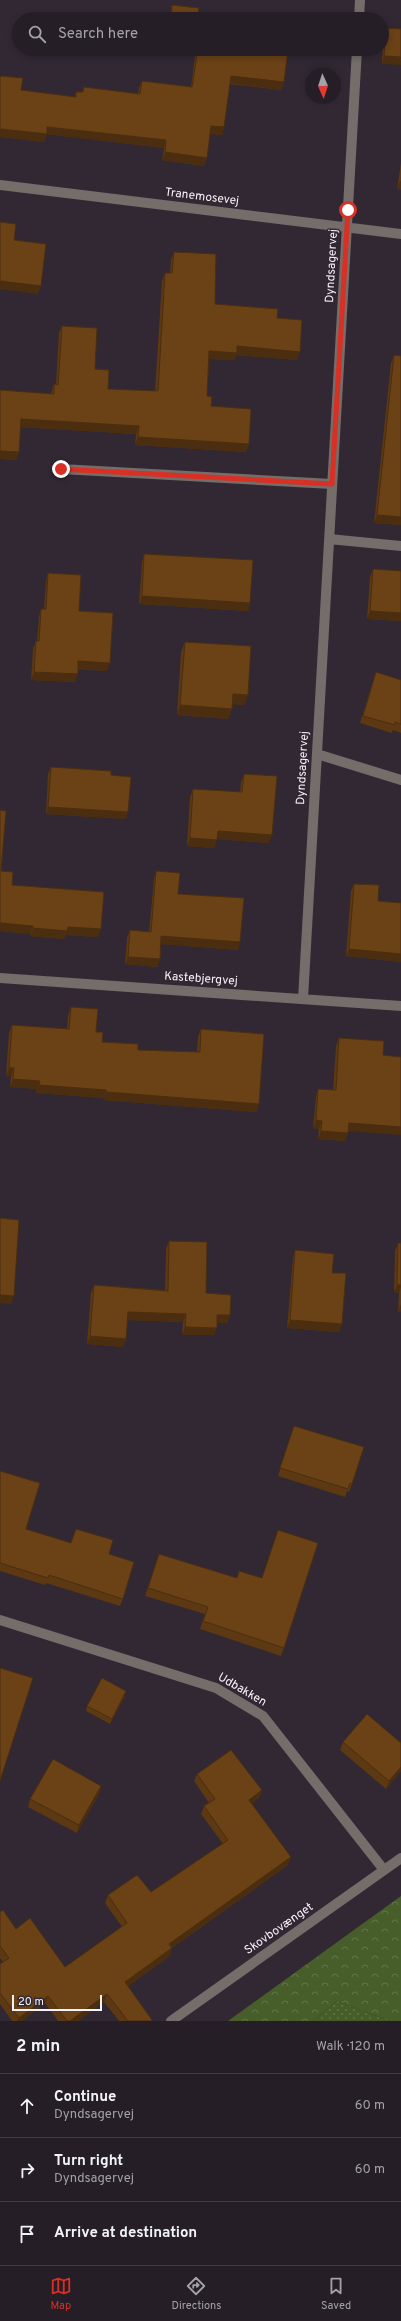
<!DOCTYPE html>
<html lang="en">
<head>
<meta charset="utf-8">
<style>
	body { margin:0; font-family:Overpass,sans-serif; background:#2d272f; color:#f1f3f6 }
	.compass { position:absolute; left:305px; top:68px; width:36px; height:36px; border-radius:50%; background:#251e27; box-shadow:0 2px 6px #0003; rotate:177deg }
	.scale { position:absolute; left:12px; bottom:10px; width:90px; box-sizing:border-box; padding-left:4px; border:2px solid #f8f2fa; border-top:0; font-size:11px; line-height:14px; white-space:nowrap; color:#f8f2fa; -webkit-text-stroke:3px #312834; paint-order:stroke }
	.stop { position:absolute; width:12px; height:12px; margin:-9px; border:3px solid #d93025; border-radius:50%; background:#fff }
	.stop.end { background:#d93025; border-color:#fff; box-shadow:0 1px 4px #0008 }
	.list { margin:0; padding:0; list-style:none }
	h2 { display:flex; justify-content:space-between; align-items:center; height:52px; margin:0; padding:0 16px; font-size:17px }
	h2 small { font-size:13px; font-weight:400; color:#a3a2a7 }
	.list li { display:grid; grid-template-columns:26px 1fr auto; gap:12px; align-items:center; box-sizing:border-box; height:64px; padding:0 16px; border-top:1px solid #423c44 }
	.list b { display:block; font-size:15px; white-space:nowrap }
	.list p { margin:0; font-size:13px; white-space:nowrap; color:#a3a2a7 }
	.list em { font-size:13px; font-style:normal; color:#a3a2a7 }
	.icon { flex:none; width:22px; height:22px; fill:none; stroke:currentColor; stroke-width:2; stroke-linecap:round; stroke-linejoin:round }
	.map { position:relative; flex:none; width:401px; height:2021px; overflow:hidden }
	.search { position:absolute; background:#251e27; box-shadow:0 2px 6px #0003; left:12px; right:12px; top:12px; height:44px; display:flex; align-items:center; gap:10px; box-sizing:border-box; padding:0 14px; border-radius:22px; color:#a3a2a7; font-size:15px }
	.sheet { height:244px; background:#251e27 }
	nav { display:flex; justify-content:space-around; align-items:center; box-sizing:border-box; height:56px; border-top:1px solid #423c44; background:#251e27; font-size:11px; color:#a3a2a7 }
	nav a { display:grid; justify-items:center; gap:2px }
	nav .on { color:#d93025 }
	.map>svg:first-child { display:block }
	.green { fill:url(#green-dots) }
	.forest { fill:url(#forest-crowns) }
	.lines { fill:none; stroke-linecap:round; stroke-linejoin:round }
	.street { stroke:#746d69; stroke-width:10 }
	.wall { fill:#5c3813 }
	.shaded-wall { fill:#4b2e0f }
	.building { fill:#6b4116; stroke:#4b2e0f }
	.route { stroke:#d93025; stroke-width:5 }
	.labels { text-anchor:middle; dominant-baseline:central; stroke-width:3; stroke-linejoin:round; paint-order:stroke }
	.street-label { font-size:12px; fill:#f8f2fa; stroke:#312834 }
</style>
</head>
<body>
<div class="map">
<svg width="401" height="2021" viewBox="0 0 401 2021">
	<defs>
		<pattern id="green-dots" width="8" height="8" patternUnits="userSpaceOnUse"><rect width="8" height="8" fill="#465d2a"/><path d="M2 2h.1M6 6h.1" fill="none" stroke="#61754a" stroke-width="1.8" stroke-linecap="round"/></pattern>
		<pattern id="forest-crowns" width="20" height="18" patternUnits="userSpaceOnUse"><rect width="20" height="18" fill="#475e2a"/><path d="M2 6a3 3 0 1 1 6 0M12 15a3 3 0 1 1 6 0" fill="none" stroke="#62764a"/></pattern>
	</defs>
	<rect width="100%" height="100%" fill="#312834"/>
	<path class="green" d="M337,2001L390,2021H313Z"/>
	<path class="forest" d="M401,1896V2021H390L337,2001L313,2021H228Z"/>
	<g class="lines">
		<path class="street" d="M359,19L360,0
			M0,185L401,234
			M61,469L332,484
			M329,539L401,546
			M317,754L401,780
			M0,978L401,1006
			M303,999L357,49
			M0,1620L216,1688L263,1716L384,1870
			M171,2021L401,1858"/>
	</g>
	<path class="wall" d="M172,5L197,19H170L171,10Z
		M386,28L401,29L382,64L383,36Z
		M196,49H288L284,82L281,90L230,84L224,127L222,135L210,134L204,166L162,160L164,148L46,134L44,142L0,137V76L21,90L75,97L76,92H82L84,87L138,94L139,88L142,81L191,87Z
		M401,163V190L397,189Z
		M174,252L215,304L277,318L297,360L236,355L234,360L209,359L207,396L211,406L249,444L246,452L135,445L136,434L20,427L19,452L16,460L0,459V390L51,394L54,384H56L59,333L62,326L95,369L108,389L155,391L162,281L165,273H170L171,260Z
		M394,355L401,356V525L374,523L391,363Z
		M144,554L250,603L248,611L139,604L142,562Z
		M373,569L401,571V621L367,619L370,577Z
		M48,573L79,611L107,671L78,669L75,682L31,680L33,649L36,641H37L39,617L41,609H44L46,581Z
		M185,642L248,695L244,705L232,704V709L228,719L177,715L181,652Z
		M376,672L401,680V733L393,730L392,733L360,723Z
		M51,767L111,775L126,819L46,814L48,774Z
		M244,774L269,843L217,839L214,848L187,846L190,797L193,789L240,792L241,782Z
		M0,810L1,871L12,885L98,937L66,935L64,939L30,936V934L0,931Z
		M156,871L178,894L238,950L161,944L160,959L157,967L125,964L127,938L130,930L149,932L154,879Z
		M354,884L378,901L401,903V962L346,956L351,891Z
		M71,1007L96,1032L102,1042L138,1050L197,1052L198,1037L201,1029L259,1104L256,1112L103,1100L104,1098L36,1093L37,1089L10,1087L11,1076H6L9,1033L12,1025L67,1029L68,1015Z
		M339,1038L348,1131L345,1141L318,1139L319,1129L313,1128L316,1097L318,1089L333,1090L336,1046Z
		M169,1241L206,1293L230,1315L227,1323H217L214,1335H182L183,1322L127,1320L126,1339L123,1347L87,1344L91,1293L94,1285L165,1290L166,1249Z
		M398,1243H401V1312H398L399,1293L394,1292L395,1251Z
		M295,1250L332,1273L342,1324L339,1332L287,1328L293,1258Z
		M294,1426L352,1484L349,1492L347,1491L345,1497L278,1476Z
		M0,1471L26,1529L71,1543L76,1529L109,1554L123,1599L120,1606L46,1583L45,1585L0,1571Z
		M159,1554L284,1648L281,1656L200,1629L205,1614L145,1596Z
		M125,1696L110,1724L86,1711L87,1706Z
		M343,1742L401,1743V1771L386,1789L340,1750Z
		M197,1774L262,1790L259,1798L252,1803L288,1865L172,1948L170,1956L128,1986L152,2021H119L104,2002L78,2021H58L45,2003L22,2021H12L0,2004V1964L3,1962L0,1958V1912L16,1929L65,1967L122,1927L105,1903L108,1895L151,1892L223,1844L201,1814L204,1806L209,1803L194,1781Z
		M101,1786L99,1794L77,1833L28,1807L30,1799Z"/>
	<path class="shaded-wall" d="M384,56L401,57V65L382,64Z
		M231,76L284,82L281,90L229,83Z
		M211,126L224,127L222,135L208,134Z
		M47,127L166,140L164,148L46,134L44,142L0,137V129Z
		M165,152L207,158L204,166L162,160Z
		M400,181H401V190L397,189Z
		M0,281L41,286L38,294L0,289Z
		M237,346L300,352L297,360L236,355L234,360L206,359L209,351Z
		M21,419L139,426L136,434L18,427Z
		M138,437L249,444L246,452L135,445Z
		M0,451L19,452L16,460L0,459Z
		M377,515L401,517V525L374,523Z
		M142,596L250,603L248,611L139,604Z
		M370,611L401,613V621L367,619Z
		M78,661L110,663L107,671L75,668Z
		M34,672L78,674L75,682L31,680Z
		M233,694L248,695L244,705L229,704Z
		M180,705L232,709L228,719L177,715Z
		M48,807L128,812L126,819L46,814Z
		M218,831L272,835L269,843L215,839Z
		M190,838L217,840L214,848L187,846Z
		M0,923L33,926L30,934L0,931Z
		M68,927L101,929L98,937L66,935L64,939L30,936L33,928Z
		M161,936L240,942L238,950L158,944Z
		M349,949L401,954V962L346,956Z
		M128,957L160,959L157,967L125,964Z
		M9,1068H14L11,1076H6Z
		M13,1079L40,1081L37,1089L10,1087Z
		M39,1085L106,1090L104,1098L36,1093Z
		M106,1092L259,1104L256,1112L103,1100Z
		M316,1120L322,1121L319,1129L313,1128Z
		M349,1123L401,1127V1135L346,1131Z
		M321,1131L348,1133L345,1141L318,1139Z
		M397,1285H401V1287L399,1293L394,1292Z
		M0,1295L14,1296L11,1304L0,1303Z
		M401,1304V1312H398Z
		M128,1312L186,1314L183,1322L125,1320Z
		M217,1315H230L227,1323H215Z
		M290,1320L342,1324L339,1332L287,1328Z
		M185,1327L217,1328L214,1335H182Z
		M90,1336L126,1339L123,1347L87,1344Z
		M126,1691L125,1696L110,1724L112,1719Z
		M401,1767V1771L386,1789L389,1781Z
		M101,1786L99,1794L77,1833L79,1825Z
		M262,1790L259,1798L246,1807L249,1800Z
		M291,1857L288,1865L166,1952L169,1944Z
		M172,1948L170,1956L123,1990L125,1982Z
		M107,1994L104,2002L78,2021H70Z
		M48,1996L45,2003L22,2021H17L19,2018Z"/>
	<path class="building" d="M172,5L199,8L197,19H171Z
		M386,28L401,29V57L384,56Z
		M198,49H288L284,82L231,76L224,127L211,126L207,158L165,152L166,140L47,127V134L0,129V76L23,78L21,90L76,97V92H83L84,87L140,94L142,81L192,87Z
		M0,222L16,224L14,240L46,244L41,286L0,281Z
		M174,252L216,254L215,304L278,309L277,318L302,320L300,352L237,346V353L209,351L207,396L212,397L211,406L251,409L249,444L138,437L139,426L21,419L19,452L0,451V390L54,394V384L58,385L62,326L97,328L95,369L109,370L108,389L158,391L165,273H172Z
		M394,355L401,356V517L377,515Z
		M144,554L253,560L250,603L142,596Z
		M373,569L401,571V613L370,611Z
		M48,573L81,575L79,611L113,613L110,663L78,661V674L34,672L36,641H39L41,609H46Z
		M185,642L251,646L248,695L233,694L232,709L180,705Z
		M376,672L401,680V724L395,722V725L363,716Z
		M51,767L111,771V775L131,777L128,812L48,807Z
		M244,774L277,776L272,835L218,831L217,840L190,838L193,789L242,792Z
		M0,810L6,811L1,871L13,872L12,885L104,892L101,929L68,927L67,931L33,928V926L0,923Z
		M156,871L180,873L178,894L244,898L240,942L161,936L160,959L128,957L130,930L151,932Z
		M354,884L379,885L378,901L401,903V954L349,949Z
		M71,1007L98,1009L96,1032H103L102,1042L138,1044V1050L200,1052L201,1029L264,1034L259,1104L106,1092V1090L39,1085L40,1081L13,1079L14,1068H9L12,1025L69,1029Z
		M339,1038L384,1041L383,1055L401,1057V1127L349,1123L348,1133L321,1131L322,1121L316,1120L318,1089L336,1090Z
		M0,1218L19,1220L14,1296L0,1295Z
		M169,1241L207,1242L206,1293L231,1295L230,1315H217V1328L185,1327L186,1314L128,1312L126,1339L90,1336L94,1285L168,1291Z
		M398,1243H401V1285H397Z
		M295,1250L334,1254L332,1273H346L342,1324L290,1320Z
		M294,1426L364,1447L352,1484L350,1483L348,1489L280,1468Z
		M0,1471L40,1483L26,1529L71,1543L76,1529L113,1540L109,1554L134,1562L123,1599L49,1575L48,1578L0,1563Z
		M278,1530L318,1543L284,1648L203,1621L208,1607L148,1588L159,1554L237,1578L239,1571L262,1578Z
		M0,1668L33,1678L0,1781Z
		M102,1678L126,1691L112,1719L87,1706Z
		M367,1714L401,1743V1767L389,1781L343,1742Z
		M231,1750L262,1790L249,1800L291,1857L169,1944L172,1948L125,1982L152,2020L151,2021H128L107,1994L70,2021H67L48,1996L19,2018L0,1993V1964L9,1958L0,1946V1912L3,1910L16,1929L30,1918L65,1967L127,1923L108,1895L137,1875L151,1892L228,1840L204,1806L215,1799L197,1774Z
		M53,1759L101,1786L79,1825L30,1799Z"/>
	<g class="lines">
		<path class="route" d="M61,469L332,484L348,210"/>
	</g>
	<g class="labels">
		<g class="street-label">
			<text transform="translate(202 197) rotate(7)">Tranemosevej</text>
			<text transform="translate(332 266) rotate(-87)">Dyndsagervej</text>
			<text transform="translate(303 768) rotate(-87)">Dyndsagervej</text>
			<text transform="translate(201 979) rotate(4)">Kastebjergvej</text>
			<text transform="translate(242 1690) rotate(30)">Udbakken</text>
			<text transform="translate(279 1929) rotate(-35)">Skovbovænget</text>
		</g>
	</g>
</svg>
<svg class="compass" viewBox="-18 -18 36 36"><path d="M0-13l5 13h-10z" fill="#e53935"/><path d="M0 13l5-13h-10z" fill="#a3a2a7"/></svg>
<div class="scale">20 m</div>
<div class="stop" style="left:348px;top:210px"></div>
<div class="stop end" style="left:61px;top:469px"></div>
<div class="search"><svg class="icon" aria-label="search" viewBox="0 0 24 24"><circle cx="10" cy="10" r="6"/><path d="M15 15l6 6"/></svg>Search here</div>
</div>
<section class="sheet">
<h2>2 min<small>Walk · 120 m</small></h2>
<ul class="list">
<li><svg class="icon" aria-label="ahead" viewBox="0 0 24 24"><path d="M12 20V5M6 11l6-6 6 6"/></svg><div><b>Continue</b><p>Dyndsagervej</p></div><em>60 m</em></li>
<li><svg class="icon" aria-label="right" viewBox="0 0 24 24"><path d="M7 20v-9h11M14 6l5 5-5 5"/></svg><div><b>Turn right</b><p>Dyndsagervej</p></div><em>60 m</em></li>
<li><svg class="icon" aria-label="arrive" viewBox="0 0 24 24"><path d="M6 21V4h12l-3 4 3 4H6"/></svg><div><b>Arrive at destination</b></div></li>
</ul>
</section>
<nav>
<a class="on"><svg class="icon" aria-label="map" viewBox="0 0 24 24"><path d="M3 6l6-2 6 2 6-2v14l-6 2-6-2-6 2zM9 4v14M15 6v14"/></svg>Map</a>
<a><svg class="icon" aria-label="directions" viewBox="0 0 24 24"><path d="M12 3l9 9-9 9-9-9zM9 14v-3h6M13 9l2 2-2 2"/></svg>Directions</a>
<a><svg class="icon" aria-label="saved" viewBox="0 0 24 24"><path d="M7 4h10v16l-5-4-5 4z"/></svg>Saved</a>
</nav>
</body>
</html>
